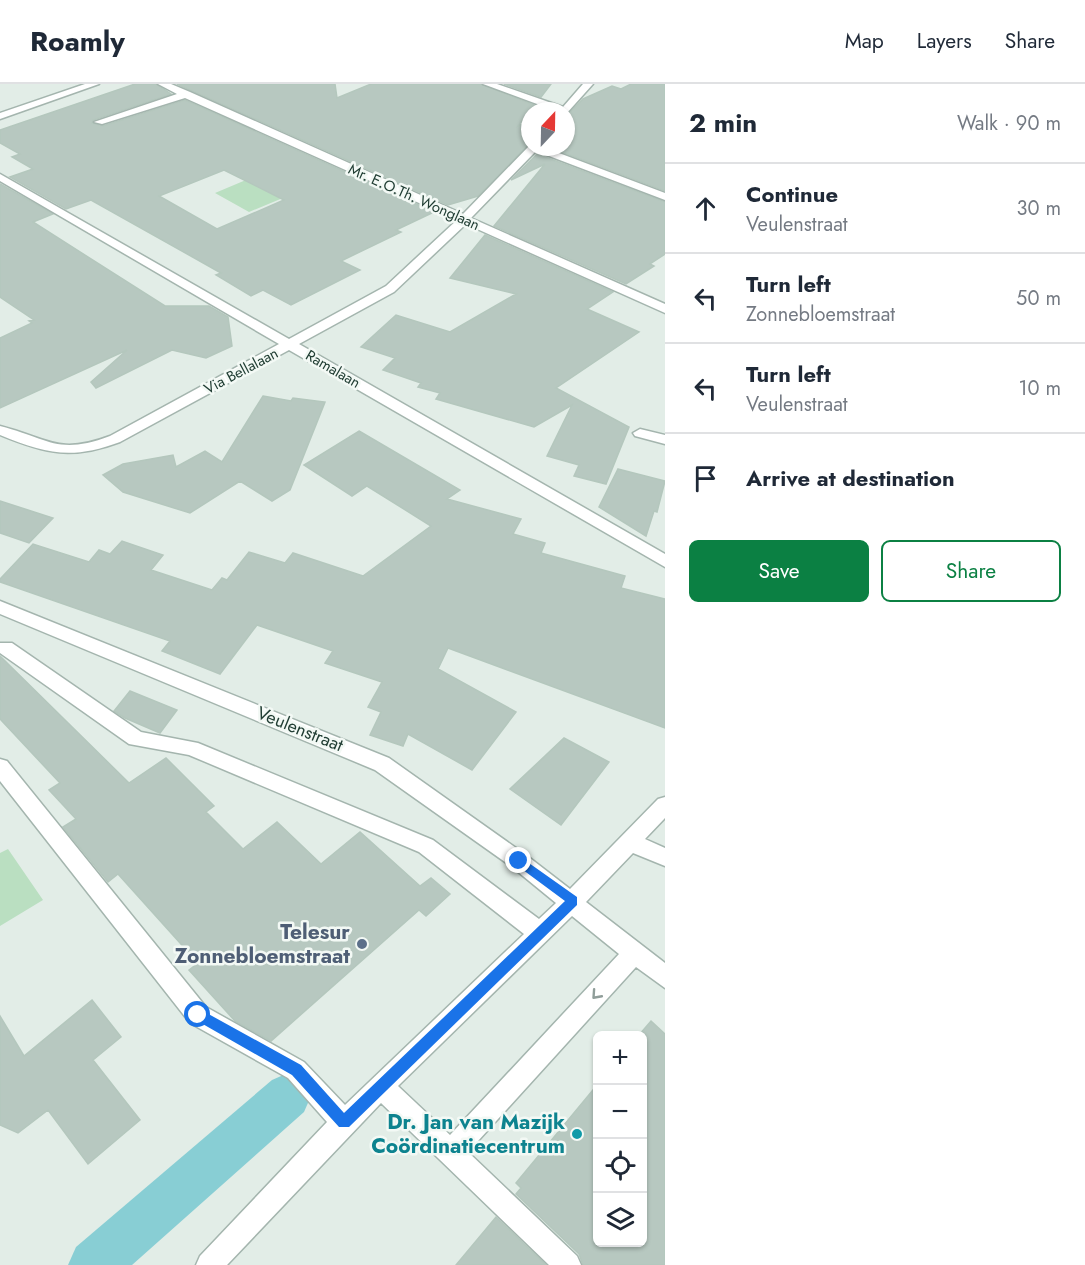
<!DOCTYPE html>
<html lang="en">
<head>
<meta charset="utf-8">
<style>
	body { margin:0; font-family:Jost,sans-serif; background:#f2f2f3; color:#1f2937 }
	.controls { position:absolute; right:18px; bottom:18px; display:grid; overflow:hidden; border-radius:9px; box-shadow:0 2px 4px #0004 }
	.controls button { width:54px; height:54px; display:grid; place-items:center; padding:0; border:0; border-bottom:2px solid #e0e1e3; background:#fff; color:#1f2937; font:30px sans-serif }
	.compass { position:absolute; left:521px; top:18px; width:54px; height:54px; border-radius:50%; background:#fff; box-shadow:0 2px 4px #0004; rotate:22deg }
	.stop { position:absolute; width:18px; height:18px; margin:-14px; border:4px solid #1a73e8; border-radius:50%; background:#fff }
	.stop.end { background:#1a73e8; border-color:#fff; box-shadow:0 2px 6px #0008 }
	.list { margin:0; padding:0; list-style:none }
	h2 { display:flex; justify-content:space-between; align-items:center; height:78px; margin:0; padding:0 24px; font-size:26px }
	h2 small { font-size:20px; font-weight:400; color:#747a83 }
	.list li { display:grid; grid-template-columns:39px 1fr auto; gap:18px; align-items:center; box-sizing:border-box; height:90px; padding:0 24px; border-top:2px solid #e0e1e3 }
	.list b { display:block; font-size:22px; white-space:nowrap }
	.list p { margin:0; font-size:20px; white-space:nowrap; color:#747a83 }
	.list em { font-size:20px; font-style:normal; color:#747a83 }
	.actions { display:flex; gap:12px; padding:18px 24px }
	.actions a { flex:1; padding:14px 0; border:2px solid #0b8043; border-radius:9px; text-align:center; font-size:21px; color:#0b8043 }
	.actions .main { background:#0b8043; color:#fff }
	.icon { flex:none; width:33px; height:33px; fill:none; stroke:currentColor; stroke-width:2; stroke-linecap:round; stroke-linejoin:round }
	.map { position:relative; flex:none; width:665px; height:1181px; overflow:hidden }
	header { display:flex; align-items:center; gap:36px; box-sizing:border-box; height:84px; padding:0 30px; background:#fff; border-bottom:2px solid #e0e1e3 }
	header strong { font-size:28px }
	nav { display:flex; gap:33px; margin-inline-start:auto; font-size:21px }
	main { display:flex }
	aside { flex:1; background:#fff }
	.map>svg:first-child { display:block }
	.green { fill:#badfc1 }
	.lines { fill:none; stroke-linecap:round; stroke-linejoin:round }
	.canal { fill:#88ced4; fill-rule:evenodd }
	.building { fill:#b7c8c0; stroke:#b4c7bd; stroke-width:1.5; fill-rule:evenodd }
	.minor-casing { stroke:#a4b5ae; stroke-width:3 }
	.minor { fill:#fff; fill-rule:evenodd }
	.oneway { stroke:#909e9a }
	.route { fill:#1a73e8 }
	.service-dot { fill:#5c6f8a; stroke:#f3f9f5; stroke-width:2 }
	.culture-dot { fill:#0f9aa8; stroke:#f3f9f5; stroke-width:2 }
	.labels { text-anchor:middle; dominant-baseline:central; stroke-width:5; stroke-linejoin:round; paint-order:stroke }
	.far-street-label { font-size:15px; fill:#213e34; stroke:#f3f9f5 }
	.street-label { font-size:18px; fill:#213e34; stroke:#f3f9f5 }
	.near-service-label { font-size:21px; font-weight:bold; fill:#4e5e75; stroke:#f3f9f5; text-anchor:end }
	.near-culture-label { font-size:21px; font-weight:bold; fill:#0d838f; stroke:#f3f9f5; text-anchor:end }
</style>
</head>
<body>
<header>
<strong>Roamly</strong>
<nav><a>Map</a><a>Layers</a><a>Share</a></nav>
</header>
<main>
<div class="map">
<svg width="665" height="1181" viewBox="0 0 665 1181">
	<rect width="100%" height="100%" fill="#e2ede7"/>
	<path class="green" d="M293,76L338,91L249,128L215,109Z
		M8,765L43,816L0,842V769Z"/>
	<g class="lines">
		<path class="canal" d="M288,989L304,996L311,1012L304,1028L132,1181H68L76,1163L272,996Z"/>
	</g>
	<path class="building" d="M135,0H156L171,10L93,36L92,39L103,42L185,16L434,128L396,146L401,148L341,177L360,186L291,221L263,206L251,212L216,191L221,189L91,116L66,125L10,93L33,85L12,73L20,70L0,59V46ZM224,86L284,116L217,145L159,112Z
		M177,0H335L337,14L371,0H481L534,21L518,42L530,37V59L478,112L448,121Z
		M504,0H551L541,13Z
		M631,0H665V107L549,63H566V32L583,15L612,2L621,5Z
		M537,70L665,118V170L650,180L654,182L626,200L494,142L545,80L511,96Z
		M0,100L53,130L33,138L165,222H209L228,233L232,262L206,274L172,266L96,304L91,298L127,266L0,324V254L32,239L29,237L34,236L0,213Z
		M485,151L613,208L587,225L639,248L556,304L629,343L606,400L574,392L579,381L547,372L572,321L534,343L436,315L440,309L418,303L421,299L383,286L395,274L361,263L396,231L450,248L516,210L450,194Z
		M263,312L291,317L293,314L325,318L290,406L272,417L240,397L190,429L123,408L103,391L123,380L173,371L176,383L205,367L222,378Z
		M359,347L460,406L447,415L521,435L513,450L545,459L541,469L625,492L621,504L665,515V644L448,564L438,585L516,628L472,686L408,650L403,662L370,651L381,628L368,623L382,598L325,579L333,567L257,541L220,590L162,567L170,557L0,498V495L33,460L89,478L99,466L110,470L122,457L163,471L151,486L212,506L222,494L227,496L249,468L285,479L293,469L363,492L431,442L367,402L352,412L304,381Z
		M618,385L665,397L657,428L654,427L646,452L599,423Z
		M0,417L53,434L29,459L0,449Z
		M0,572L129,699L166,674L214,722L206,728L243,765L277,738L321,780L360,748L420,802L431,794L450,810L426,832L419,826L271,957L235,937L189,886L198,879L118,790L108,798L63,743L76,735L49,706L60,699L0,635Z
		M130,607L177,626L160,649L125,634L114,627Z
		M564,654L609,678L561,741L510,705Z
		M92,916L121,953L93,976L140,1036L88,1080L48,1026L18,1049L0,1041V932L24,972Z
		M651,937L665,950V1181H583L579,1170L516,1110L521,1104L516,1099L597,1001V1158H642V951H639Z
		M496,1133L546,1181H456Z"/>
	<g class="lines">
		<defs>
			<path id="minor" d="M85,0H99L0,35V29Z
				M158,0H171L190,8L463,130L530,61L543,63L665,109V116L536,67L471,134L665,220V229L466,140L394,208L299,260L665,470V483L289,266L120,358C72,376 46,370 0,351V342C48,354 57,372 110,352L279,260L0,97V90L289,255L386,202L457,136L185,14L102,40L94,38L177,10Z
				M483,0H497L563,23L583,0H593L566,30V27H556Z
				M640,345L665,351V360L635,352L633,349Z
				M0,517L389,674L526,771L570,805L658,715L665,713V734L645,755L665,764V782L633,769L586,818L665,879V904L636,883L468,1068L577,1172L581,1181H549L381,1019L227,1181H196L200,1172L327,1038L288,994L190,939L0,697V675L7,677L206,923L304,978L345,1021L524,850L419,768L189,671L129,660L0,569V559H12L141,648L198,659L433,756L539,835L556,819L512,783L375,686L0,530ZM572,832L619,870L450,1051L398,1002Z"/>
		</defs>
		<use href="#minor" class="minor-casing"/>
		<use href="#minor" class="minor"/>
	</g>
	<defs><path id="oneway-chevron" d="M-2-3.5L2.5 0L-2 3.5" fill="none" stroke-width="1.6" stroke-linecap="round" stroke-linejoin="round" transform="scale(1.5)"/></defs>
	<use class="oneway" href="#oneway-chevron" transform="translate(596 911) rotate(132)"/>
	<path class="route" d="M519,772L577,813V821L349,1043H339L292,991L194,935V927H203L301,981L344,1029L565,817L515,780V773Z"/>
	<circle class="service-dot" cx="362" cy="860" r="6"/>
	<circle class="culture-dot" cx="577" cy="1050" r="6"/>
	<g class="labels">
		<g class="far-street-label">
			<text transform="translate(414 113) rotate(24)">Mr. E.O.Th. Wonglaan</text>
			<text transform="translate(333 285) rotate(30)">Ramalaan</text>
			<text transform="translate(241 287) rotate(-28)">Via Bellalaan</text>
		</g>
		<g class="street-label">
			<text transform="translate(300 645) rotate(22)">Veulenstraat</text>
		</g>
		<g class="near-service-label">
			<text x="350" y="848">Telesur<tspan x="350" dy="24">Zonnebloemstraat</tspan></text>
		</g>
		<g class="near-culture-label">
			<text x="565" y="1038">Dr. Jan van Mazijk<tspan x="565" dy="24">Coördinatiecentrum</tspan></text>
		</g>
	</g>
</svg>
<div class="controls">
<button>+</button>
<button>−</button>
<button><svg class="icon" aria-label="locate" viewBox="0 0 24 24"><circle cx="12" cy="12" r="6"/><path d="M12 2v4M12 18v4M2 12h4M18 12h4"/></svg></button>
<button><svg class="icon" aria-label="layers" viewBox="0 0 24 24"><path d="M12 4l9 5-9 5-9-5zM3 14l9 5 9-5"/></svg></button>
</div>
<svg class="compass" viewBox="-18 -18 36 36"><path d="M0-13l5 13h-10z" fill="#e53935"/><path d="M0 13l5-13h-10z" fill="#747a83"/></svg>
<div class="stop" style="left:198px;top:931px"></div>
<div class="stop end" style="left:519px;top:777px"></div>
</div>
<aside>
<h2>2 min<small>Walk · 90 m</small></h2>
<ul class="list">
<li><svg class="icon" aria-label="ahead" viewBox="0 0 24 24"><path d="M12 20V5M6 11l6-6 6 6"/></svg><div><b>Continue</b><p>Veulenstraat</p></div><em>30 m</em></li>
<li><svg class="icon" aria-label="left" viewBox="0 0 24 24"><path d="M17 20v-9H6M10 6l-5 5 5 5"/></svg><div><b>Turn left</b><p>Zonnebloemstraat</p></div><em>50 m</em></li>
<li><svg class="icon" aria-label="left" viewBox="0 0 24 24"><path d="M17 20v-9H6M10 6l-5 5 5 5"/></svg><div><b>Turn left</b><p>Veulenstraat</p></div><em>10 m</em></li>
<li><svg class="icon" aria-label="arrive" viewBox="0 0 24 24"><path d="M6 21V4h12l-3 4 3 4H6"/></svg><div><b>Arrive at destination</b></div></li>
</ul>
<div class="actions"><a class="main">Save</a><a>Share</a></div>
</aside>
</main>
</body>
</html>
